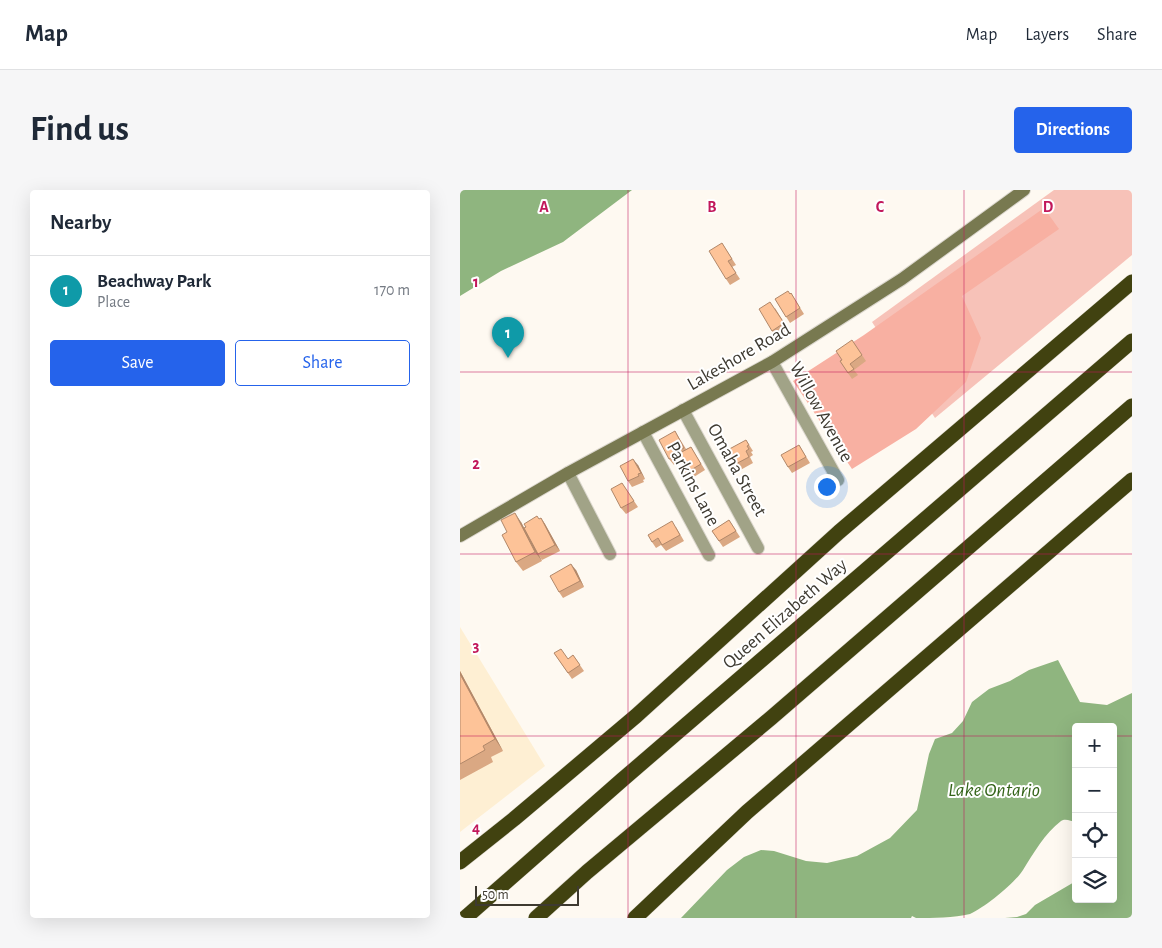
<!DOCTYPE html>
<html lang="en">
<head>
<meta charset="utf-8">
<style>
	body { margin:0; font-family:"Alegreya Sans",sans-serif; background:#f6f6f7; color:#1f2937 }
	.controls { position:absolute; right:15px; bottom:15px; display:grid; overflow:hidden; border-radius:5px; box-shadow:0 5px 20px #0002 }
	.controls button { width:45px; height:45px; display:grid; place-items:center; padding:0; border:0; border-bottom:1px solid #e0e1e3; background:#fff; color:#1f2937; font:25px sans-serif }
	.scale { position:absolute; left:15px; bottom:12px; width:104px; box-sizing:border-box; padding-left:5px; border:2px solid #3e3a31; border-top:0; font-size:14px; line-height:18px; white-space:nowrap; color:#3e3a31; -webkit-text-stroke:4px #fff; paint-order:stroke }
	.you { position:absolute; left:366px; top:296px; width:18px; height:18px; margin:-12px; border:4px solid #fff; border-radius:50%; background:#1a73e8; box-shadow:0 0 0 8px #1a73e833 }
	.badge { display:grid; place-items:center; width:32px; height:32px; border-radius:50%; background:#2563eb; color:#fff; font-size:16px; font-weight:700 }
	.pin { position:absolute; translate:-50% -41px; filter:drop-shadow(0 1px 2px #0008) }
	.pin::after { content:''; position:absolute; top:26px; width:18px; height:15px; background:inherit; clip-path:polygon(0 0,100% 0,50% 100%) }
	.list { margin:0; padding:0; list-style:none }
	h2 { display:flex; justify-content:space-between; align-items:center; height:65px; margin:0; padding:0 20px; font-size:21px }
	h2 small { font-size:16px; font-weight:400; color:#747a83 }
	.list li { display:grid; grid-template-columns:32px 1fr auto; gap:15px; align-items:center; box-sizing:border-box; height:70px; padding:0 20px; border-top:1px solid #e0e1e3 }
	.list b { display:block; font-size:19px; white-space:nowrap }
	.list p { margin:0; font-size:16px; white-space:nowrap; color:#747a83 }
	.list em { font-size:16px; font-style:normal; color:#747a83 }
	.actions { display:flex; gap:10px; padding:15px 20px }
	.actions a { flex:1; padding:11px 0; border:1px solid #2563eb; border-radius:5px; text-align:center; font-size:18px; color:#2563eb }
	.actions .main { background:#2563eb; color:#fff }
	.icon { flex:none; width:28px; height:28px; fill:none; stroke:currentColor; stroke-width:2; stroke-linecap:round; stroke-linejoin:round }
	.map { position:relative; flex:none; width:672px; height:728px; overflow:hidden; border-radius:5px }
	header { display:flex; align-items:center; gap:30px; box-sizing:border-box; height:70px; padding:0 25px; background:#fff; border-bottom:1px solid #e0e1e3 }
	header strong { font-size:24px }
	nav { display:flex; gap:28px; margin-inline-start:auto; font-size:18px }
	.intro { display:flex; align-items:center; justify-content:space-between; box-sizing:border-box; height:120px; padding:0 30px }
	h1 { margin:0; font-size:35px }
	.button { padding:12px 22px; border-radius:5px; background:#2563eb; color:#fff; font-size:18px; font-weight:700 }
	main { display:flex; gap:30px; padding:0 30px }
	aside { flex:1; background:#fff; border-radius:5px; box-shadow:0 5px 20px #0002 }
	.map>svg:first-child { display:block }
	.built { fill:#feefd3 }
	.green { fill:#f7c2b8 }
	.forest { fill:#f8b0a2 }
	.water { fill:#8fb57f }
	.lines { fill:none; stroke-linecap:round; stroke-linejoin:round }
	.street-casing { stroke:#dbd7ce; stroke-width:14 }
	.secondary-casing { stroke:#dbd7ce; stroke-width:14 }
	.highway-casing { stroke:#dbd7ce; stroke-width:16 }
	.street { stroke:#a1a387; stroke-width:12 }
	.secondary { stroke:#787950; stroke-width:12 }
	.highway { stroke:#414210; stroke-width:15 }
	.wall { fill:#daa883 }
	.shaded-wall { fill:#b1886a }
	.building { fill:#fdc398; stroke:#b1886a }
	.grid { fill:none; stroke:#c2185b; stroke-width:1; stroke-opacity:0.55 }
	.labels { text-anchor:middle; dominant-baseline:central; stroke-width:4; stroke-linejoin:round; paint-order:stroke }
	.street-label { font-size:19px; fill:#3e3a31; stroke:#fff }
	.water-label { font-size:20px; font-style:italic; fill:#346419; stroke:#fff }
	.grid-label { font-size:16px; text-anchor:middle; font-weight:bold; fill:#c2185b; stroke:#fff; stroke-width:4; stroke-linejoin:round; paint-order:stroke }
</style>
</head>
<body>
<header>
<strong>Map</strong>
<nav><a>Map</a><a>Layers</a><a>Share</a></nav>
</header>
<div class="intro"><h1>Find us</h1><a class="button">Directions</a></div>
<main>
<aside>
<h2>Nearby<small></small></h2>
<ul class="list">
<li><span class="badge" style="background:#0f9aa8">1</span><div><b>Beachway Park</b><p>Place</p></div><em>170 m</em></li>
</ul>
<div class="actions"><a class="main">Save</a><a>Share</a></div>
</aside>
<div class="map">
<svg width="672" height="728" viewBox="0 0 672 728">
	<rect width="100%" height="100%" fill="#fef9f1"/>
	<path class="built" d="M0,437L85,576L0,642Z"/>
	<path class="green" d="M594,0H672V65L475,228L412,132Z"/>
	<path class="forest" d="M584,18L599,39L502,106L521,148L506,192L456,239L392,279L333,191L404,145Z"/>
	<path class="water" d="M0,0H172L103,52L41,81L0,106Z
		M598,470L620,512L647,515L672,503V728H545L557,727L566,724L575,715L616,691V709H653V537H616V632C611,631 605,628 601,631C585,643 573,664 563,680C554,694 525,717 510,724C494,728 473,728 456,728L452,726L451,728H221L267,680L284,667L301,660L314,661L346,671L367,673L397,666L430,648L457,620L469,564L475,549L492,543L503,531L512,512L529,499L550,491L569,480Z"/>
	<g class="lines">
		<defs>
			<path id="street" d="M312,172L378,290
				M223,220L298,358
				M183,242L249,365
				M108,283L150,364"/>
			<path id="secondary" d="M0,346L108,283L312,172L442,89L564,0"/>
			<path id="highway" d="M0,672L54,629L176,526L379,342L672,92
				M5,728L162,590L672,151
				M76,728L127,682L311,528L672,216
				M175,728L287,622L672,290"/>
		</defs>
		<use href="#street" class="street-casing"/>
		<use href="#secondary" class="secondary-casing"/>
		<use href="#highway" class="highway-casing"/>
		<use href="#street" class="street"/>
		<use href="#secondary" class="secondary"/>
		<use href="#highway" class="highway"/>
	</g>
	<path class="wall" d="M262,53L276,75L272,77L280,89L270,95L266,89Z
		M331,103L344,124L330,133L315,109Z
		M315,118L328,139L317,147L312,141Z
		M392,150L406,171L394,180L398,185L392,189L380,171L382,170Z
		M215,241L226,259L231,257L245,280L229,290L221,279L225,276L221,269V271L214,275L209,269Z
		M286,250L293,261L291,262L293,265L290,267L293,273L275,283L270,277Z
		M339,255L350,273L332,283L328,277Z
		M178,275L185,289L183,290L184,292L172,297L168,291Z
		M162,293L178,317L166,324L161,318Z
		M81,328L85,334L100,361L82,370L78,364L66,341L82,371L63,381L56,372L47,342L61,332L64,338Z
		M269,330L280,347L263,357L252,341Z
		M216,337L224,351L206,361L201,355L196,358L192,352Z
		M116,380L124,397L103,408L99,402Z
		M94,463L108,469L113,465L124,481L112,489Z
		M0,481L43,561L31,567L33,572L0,590Z"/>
	<path class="shaded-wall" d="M173,269L178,275L185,289L181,283Z
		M55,323L61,332L82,371L75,362Z
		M81,328L85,334L100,361L95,355Z
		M111,374L116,380L124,397L120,391Z
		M0,481L43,561L35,549L0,484Z"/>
	<path class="building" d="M262,53L272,69L268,71L276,83L266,89L249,61Z
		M328,101L330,104L331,103L340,118L326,127L315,109Z
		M310,112L324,133L312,141L299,119Z
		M392,150L402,165L390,174L394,179L388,183L380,171L382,170L376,161Z
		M215,241L224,258L216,262L217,265L209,269L199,250Z
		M286,250L289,255L287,256L289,259L286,261L289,267L270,277L262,263Z
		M339,255L346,267L328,277L321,265Z
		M231,257L241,274L224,284L221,279L225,276L218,264Z
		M173,269L181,283L178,284L179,286L168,291L160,276Z
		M162,293L174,311L161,318L151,299Z
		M55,323L75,362L56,372L42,345L47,342L41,330Z
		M77,326L79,329L81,328L95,355L78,364L64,338L66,337L64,334Z
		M269,330L276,341L259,351L252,341Z
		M212,331L220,345L202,355L198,348L192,352L188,345Z
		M111,374L120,391L99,402L90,386Z
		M101,459L108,469L113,465L120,475L108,483L94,463Z
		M0,484L35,549L23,556L25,560L0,574Z"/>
	<path class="grid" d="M168,0V728M336,0V728M504,0V728M0,182H672M0,364H672M0,546H616M653,546H672"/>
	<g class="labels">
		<g class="street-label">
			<text transform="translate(279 167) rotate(-30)">Lakeshore Road</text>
			<text transform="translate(361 222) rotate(61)">Willow Avenue</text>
			<text transform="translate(277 280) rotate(61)">Omaha Street</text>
			<text transform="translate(233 294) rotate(62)">Parkins Lane</text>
			<text transform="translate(325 424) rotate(-41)">Queen Elizabeth Way</text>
		</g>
		<g class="water-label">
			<text x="534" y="600">Lake Ontario</text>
		</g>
	</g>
	<g class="grid-label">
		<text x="84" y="22">A</text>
		<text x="252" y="22">B</text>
		<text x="420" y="22">C</text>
		<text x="588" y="22">D</text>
		<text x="16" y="97">1</text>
		<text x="16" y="279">2</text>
		<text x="16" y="461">3</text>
		<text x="16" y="643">4</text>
	</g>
</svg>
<div class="controls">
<button>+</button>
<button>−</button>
<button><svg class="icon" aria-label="locate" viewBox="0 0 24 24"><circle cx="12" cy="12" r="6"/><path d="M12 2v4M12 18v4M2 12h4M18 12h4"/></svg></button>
<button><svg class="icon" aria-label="layers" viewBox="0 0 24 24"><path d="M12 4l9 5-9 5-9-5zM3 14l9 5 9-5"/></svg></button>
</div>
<div class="scale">50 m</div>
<div class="you"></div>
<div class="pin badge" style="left:48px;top:168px;background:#0f9aa8">1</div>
</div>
</main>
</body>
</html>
